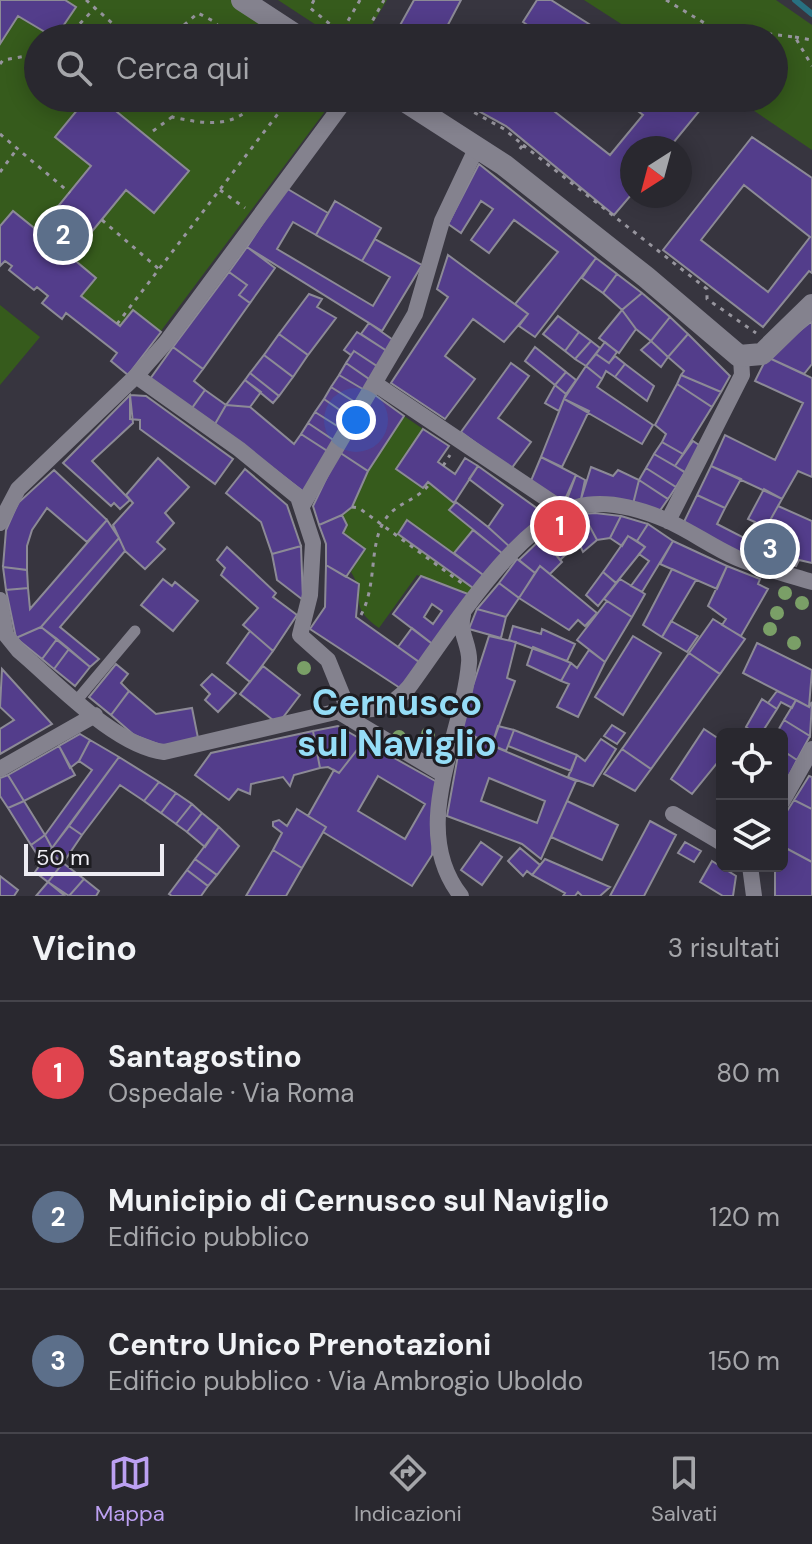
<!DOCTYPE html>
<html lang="it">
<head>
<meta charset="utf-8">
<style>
	body { margin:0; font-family:"DM Sans",sans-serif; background:#313037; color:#f1f3f6 }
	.controls { position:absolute; right:24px; bottom:24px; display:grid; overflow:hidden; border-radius:12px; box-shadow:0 4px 20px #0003 }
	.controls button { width:72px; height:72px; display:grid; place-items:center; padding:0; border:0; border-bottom:2px solid #45444b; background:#29282f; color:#f1f3f6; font:40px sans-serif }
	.compass { position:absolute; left:620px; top:136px; width:72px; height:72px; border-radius:50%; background:#29282f; box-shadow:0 4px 20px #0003; rotate:216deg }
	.scale { position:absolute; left:24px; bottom:20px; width:140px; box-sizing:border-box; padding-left:8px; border:4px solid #edecf3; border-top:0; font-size:22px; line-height:28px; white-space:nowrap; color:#edecf3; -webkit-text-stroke:6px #1e1d22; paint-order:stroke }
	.you { position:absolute; left:356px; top:420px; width:28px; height:28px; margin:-20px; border:6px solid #fff; border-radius:50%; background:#1a73e8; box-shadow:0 0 0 12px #1a73e833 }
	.badge { display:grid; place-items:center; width:52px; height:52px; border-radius:50%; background:#bca0f2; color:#fff; font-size:26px; font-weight:700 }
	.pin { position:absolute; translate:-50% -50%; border:4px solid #fff; box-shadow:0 2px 8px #0006 }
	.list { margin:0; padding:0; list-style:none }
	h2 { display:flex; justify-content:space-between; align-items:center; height:104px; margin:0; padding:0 32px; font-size:34px }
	h2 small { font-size:26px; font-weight:400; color:#a5a6aa }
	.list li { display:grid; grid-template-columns:52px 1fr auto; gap:24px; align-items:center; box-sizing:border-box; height:144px; padding:0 32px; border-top:2px solid #45444b }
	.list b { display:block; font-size:30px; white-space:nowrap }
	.list p { margin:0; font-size:26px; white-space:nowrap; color:#a5a6aa }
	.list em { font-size:26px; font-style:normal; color:#a5a6aa }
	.icon { flex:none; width:44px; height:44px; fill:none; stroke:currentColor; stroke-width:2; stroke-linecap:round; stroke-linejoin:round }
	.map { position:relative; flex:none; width:812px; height:896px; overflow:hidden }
	.search { position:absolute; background:#29282f; box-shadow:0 4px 20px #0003; left:24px; right:24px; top:24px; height:88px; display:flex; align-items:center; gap:20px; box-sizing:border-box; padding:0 28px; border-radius:44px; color:#a5a6aa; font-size:30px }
	.sheet { height:536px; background:#29282f }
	nav { display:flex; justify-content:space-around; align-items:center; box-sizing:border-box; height:112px; border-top:2px solid #45444b; background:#29282f; font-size:22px; color:#a5a6aa }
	nav a { display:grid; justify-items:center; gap:4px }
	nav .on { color:#bca0f2 }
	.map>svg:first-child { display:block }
	.green { fill:#365b1c }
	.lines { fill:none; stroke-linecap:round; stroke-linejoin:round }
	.stream { stroke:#287081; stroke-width:6 }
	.building { fill:#533d8b; stroke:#8c8a96; stroke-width:2; fill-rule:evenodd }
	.path { stroke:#97959e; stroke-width:3; stroke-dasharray:4 6; stroke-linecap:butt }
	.service { stroke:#84828e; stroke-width:11 }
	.pedestrian { stroke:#84828e; stroke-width:16 }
	.minor { stroke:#84828e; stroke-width:22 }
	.tree { fill:#7a9f67 }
	.labels { text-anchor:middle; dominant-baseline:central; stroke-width:6; stroke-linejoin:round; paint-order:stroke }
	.district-label { font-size:36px; font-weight:bold; fill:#95ddf7; stroke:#1e1d22 }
</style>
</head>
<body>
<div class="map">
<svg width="812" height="896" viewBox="0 0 812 896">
	<rect width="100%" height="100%" fill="#37353f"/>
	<path class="green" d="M0,0H231L289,38H38V98H335L128,375L111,361L117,353L67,314L62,319L42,303L47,295L37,287L34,290L9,270L12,266L6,261L0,266Z
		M278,0H387L364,38H336Z
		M584,0H776L812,25V150L735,98H774V38H643Z
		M0,305L40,337L0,385Z
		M404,416L423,429L396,469L423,488L428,482L454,503L449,510L473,530L454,553L407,520L398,534L473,588L468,594L417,575L379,628C346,604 368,599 351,572L364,549L343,533L347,525L342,515L352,506L368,471Z"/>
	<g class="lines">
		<path class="stream" d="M795,0L812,14"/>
	</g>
	<path class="building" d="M0,0H65L76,7L55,38L18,16L0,44Z
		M414,0H461L441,38H393Z
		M537,0H551L611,38H539L542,35L523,22Z
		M87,98H100L189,171L154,213L126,190L71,257L96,278L81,296L120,326L133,310L161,332L128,375L111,361L117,353L66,313L62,319L42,303L48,296L37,287L34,290L9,270L12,266L5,261L0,266V226L13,211L38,231L91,166L55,137Z
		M455,98H549L545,104L610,155L643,115L634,108L643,98H688L701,109L669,148H632V194L614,215L506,126Z
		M752,137L812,178V273L809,271L763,327L663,250ZM744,185L810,237L768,292L701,240Z
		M479,164L596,258L535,337L519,326L528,314L515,304L558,252L514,220L489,253L471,240L493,209L481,201L461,233L448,224Z
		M286,188L328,213L316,235L293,222L277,249L373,306L390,277L362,261L375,239L422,265L382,331L247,247Z
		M335,201L381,228L362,261L316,235Z
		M247,247L275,268L250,303L239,295L247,285L229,272Z
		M448,255L528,314L504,342L473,319L445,356L475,379L445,419L391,383L448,297L437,289Z
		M596,258L617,274L603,293L582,278Z
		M229,272L247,285L239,295L250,303L203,369L173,347Z
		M617,274L642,293L622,310L603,293Z
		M642,293L670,317L651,341L636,329L622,310Z
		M309,294L322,299L317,307L336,318L308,355L279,334Z
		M622,310L636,329L619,353L599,338Z
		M558,316L579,332L565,351L543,334Z
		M670,317L688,334L668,357L651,341Z
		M812,321V364L804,374L767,357Z
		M369,323L396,342L390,353L361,334Z
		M357,332L390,353L380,368L354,351L351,355L344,350Z
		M579,332L591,341L575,359L565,351Z
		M279,334L308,355L293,377L264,355Z
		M688,334L730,376L721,392L681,375L684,371L668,357Z
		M591,341L600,348L586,366L575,359Z
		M651,341L668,357L661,367L641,350Z
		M605,342L617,352L609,363L596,354Z
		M173,347L203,369L194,381L205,390L192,408L150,379Z
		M535,347L566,372L555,385L525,361Z
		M354,351L380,368L372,381L346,363Z
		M596,354L609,363L615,356L625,364L615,377L606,371L602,379L586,366Z
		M264,355L293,377L279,396L250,373Z
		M767,357L812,378V477L798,471L782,499L711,466L725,435L775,460L803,403L755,381Z
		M346,363L372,381L366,391L339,375Z
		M511,363L529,376L498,418L531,442L511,469L461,432Z
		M625,364L654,386L647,401L615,377Z
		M586,366L602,379L597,387L653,425L642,444L564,399Z
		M566,372L576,380L566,394L555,385Z
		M250,373L279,396L273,403L245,380Z
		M339,375L366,391L358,404L331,387Z
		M681,375L721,392L712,407L677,384Z
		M245,380L261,392L250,407L226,405Z
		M677,384L712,407L683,454L662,442L666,434L655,425Z
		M555,385L566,394L559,411L545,403Z
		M331,387L358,404L350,417L324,399Z
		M205,390L226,405L215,424L192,408Z
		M130,395L146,396L233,459L215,484L140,429V420L130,419Z
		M130,395L133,423L92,461L130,500L120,509L114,503L111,506L63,463Z
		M375,395L404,416L368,471L339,452Z
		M324,399L350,417L342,429L315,412Z
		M564,399L589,411L562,467L541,457Z
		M226,405L250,407L294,444L301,434L329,452L304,492L215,424Z
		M315,412L342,429L335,441L308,423Z
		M308,423L335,441L329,452L301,434Z
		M423,429L449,446L438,462L455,474L465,458L478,466L454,503L428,482L423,488L396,469Z
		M693,441L705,449L687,474L675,466Z
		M662,442L683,454L675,466L654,454Z
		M339,452L368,471L352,507L342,515L319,525L313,506Z
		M654,454L685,472L676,487L646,468Z
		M541,457L576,475L563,504L530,483Z
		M158,458L189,487L165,513L174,523L157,542L165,549L145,569L125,551L113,525L133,503L126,495Z
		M478,466L545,514L510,547L488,527L503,505L469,479Z
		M711,466L741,479L725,508L697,495Z
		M591,467L613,476L618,470L639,480L633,504L581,499Z
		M646,468L676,487L668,499L639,480Z
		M245,469L287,505L301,546L272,554L261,522L226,493Z
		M54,470L107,520L87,542L47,508L32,530L27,546V570L3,567L6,530L18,503Z
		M576,475L585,480L581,499L565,505Z
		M639,480L668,499L659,512L633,504Z
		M764,489L782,499L760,538L749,533L755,522L748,519Z
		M697,495L725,508L717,524L746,539L749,533L760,538L749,559L682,526Z
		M456,502L488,527L510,547L503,554L449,510Z
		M778,506L812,521V563L799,560L796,566L752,553Z
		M595,513L621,516L610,538L597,540L583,514Z
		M583,514L597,540L583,552L568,520Z
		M342,515L347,525L343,533L365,549L346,577L326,565V544L319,525Z
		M621,516L648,524L637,541L628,536L622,546L610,538Z
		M107,520L119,538L41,627L16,638L6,590L28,588L30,609Z
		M407,520L486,577L476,590L398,534Z
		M568,520L577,544L560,560L542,538Z
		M648,524L673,541L642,592L631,586L649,561L639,554L645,547L637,541Z
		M473,530L503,554L486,577L454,553Z
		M628,536L645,547L616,583L603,572Z
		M119,538L125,551L60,627L99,659L90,667L41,627Z
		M542,538L562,562L550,574L540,566L535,573L519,560Z
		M673,541L727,566L717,589L660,564Z
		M301,546L303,600L277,580L272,554Z
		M227,547L276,593L273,597L297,615L273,651L243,625L258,608L221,575L225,568L217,560Z
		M517,559L535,573L519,598L499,583Z
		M326,565L359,584L356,617L422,664L403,690L310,629L325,607Z
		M540,566L597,613L585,626L578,620L569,630L519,598Z
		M727,566L760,579L758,584L768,589L741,636L722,625L726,619L708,606Z
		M3,567L27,570L28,588L6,590Z
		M672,569L696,580L662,637L643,625Z
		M603,572L616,583L598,606L586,595Z
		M421,576L468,594L435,646L393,614ZM432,604L442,611L433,624L424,617Z
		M163,579L172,586L175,582L198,601L173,631L141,605Z
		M620,579L645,594L632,617L604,599Z
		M499,583L519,598L506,617L477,609Z
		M607,601L632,617L605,662L577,640Z
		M477,609L506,617L501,638L469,629Z
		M713,619L745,639L720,674L689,653Z
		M671,621L698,636L687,652L662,637Z
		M513,626L541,634L542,629L575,644L567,661L509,640Z
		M41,627L57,639L42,659L16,638Z
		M412,628L435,646L422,664L398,647Z
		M250,631L273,651L250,682L227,663Z
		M489,636L516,642L507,678L515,681L492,745L459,729Z
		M633,636L661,653L623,715L595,697Z
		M57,639L69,649L54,669L42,659Z
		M757,643L812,670L809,707L743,673Z
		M533,647L571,663L561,681L527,665Z
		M69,649L90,667L75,686L54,669Z
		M589,650L605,662L578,717L557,707L569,684L561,681L571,663L577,668Z
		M689,653L720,674L651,769L622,749Z
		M116,664L128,674L121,683L129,691L111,715L89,697Z
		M263,666L300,695L278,724L240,694Z
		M2,669L52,724L0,754V729L14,720L0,707Z
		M212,674L236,693L218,712L205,700L210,694L201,685Z
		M129,691L156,714L192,708L198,738L163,746L134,735L111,715Z
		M777,691L796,700L792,708L781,702L777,709L768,703Z
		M762,699L777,709L761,734H756L746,727Z
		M796,700L809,707L812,702L810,736L784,720Z
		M784,720L810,736L797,760L782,750V734H776Z
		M612,725L625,733L617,744L604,736Z
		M338,726L364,741L339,773L328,767L320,768L313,731Z
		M498,726L514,730L506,751L492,745Z
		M704,729L722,741V757L692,794L671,779Z
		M514,730L577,755L571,771L508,746Z
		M313,731L320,768L294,775L290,786L283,777L251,784L250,794L238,789L229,800L195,775L211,753Z
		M462,733L576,781L541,859L522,844L447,816ZM489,778L545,801L537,823L481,801Z
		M80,734L90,740L79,761L70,768L59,746Z
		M601,739L616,749L593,786L568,777L577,755L585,761Z
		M90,740L119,757L52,848L45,835L92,770L79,761Z
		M364,741L437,782L432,855L412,886L323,832L326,827L308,816L334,770L339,773ZM378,776L425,804L405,839L358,811Z
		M59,746L75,775L24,801L8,775Z
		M622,749L651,769L635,791L604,774Z
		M782,750L797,760L785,783L782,781Z
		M119,757L159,782L144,801L120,785L82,835L69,826Z
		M8,775L24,801L8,808L0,796V778Z
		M809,776L812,777V809L794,800Z
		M159,782L176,793L161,813L144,801Z
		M176,793L192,804L176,824L161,813Z
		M794,800L812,809V862L782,846V819Z
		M24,801L45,835L31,845L8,808Z
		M567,801L618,825L602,860L551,837Z
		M192,804L202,813L187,832L176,824Z
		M297,809L326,827L302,868L273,850L282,833L273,826V822L279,820L287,826Z
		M202,813L219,827L205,847L187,832Z
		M650,821L676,835L644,896H610Z
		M69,826L82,835L63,863L49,852Z
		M219,827L239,846L217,875L195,859Z
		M45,835L52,848L42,862L31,845Z
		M481,842L502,857L482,885L461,870Z
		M685,842L701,851L694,862L678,853Z
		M782,846L812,862V896H775V866H782Z
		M520,848L540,865L532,875L527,871L523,876L508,861Z
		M273,850L302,868L286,896H246Z
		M49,852L63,863L48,882L35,872Z
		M195,859L217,875L208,886L187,870Z
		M545,859L610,887L600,896H582L578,892L575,896H563L565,893L532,875Z
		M712,861L736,876L733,896H723L700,882Z
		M63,863L84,879L69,896L48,882Z
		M187,870L208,886L201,896H172L169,894Z
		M0,876L18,890L14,896H0Z
		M84,879L99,891L96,896H69Z
		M48,882L65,896H36Z"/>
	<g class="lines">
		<path class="path" d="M86,0L129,38
			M314,0L310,8L341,33L362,38
			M666,0L711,27L795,37L812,66
			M795,37L812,40
			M66,38L94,9
			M169,38L198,13L215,22L227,38
			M338,38L360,0
			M363,38L384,0
			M0,64L3,60L38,54
			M162,98L172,117C205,124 237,130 258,98
			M448,98L504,129L523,145L519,150
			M153,131L172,117
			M0,134L70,193
			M523,145L707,289V299L756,333
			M0,172L17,149
			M220,190L245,208
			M102,220L160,270
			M117,324L290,98
			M443,466L450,455
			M352,507L359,508L463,584
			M361,615C377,585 369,549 383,523C394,502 417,502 430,483"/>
		<path class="service" d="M77,700L135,631"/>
		<path class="pedestrian" d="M136,376L239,449L298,497L313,543L310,595L300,635L328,660L348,709
			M377,385L565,511
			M302,506L415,314L442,221L477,147
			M668,521L742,375L741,357
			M0,523L18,489L136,376L167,341L347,98
			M0,600L6,635L19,651C57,683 115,746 164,752L348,709C373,712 391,708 409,687C446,637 516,523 577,507C606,499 640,509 666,520C691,531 712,547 737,558C761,568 787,574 812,582
			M339,712L444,775
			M0,769L95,715
			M782,802L812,749
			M673,814L722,843
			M750,866L754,896
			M461,896C407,827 463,738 469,663C471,646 458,632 463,615"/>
		<path class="minor" d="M242,0L300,38
			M400,98L504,165L646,277L739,356L762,354L812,305"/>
	</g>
	<g class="tree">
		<circle cx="785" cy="593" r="7"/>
		<circle cx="802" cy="603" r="7"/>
		<circle cx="777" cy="613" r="7"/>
		<circle cx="770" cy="629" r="7"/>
		<circle cx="794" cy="643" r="7"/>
		<circle cx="304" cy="668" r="7"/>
		<circle cx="428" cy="734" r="7"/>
		<circle cx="399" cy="737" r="7"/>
	</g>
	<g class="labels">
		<g class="district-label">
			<text x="397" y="702">Cernusco<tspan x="397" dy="41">sul Naviglio</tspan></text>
		</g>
	</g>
</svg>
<div class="controls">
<button><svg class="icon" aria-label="locate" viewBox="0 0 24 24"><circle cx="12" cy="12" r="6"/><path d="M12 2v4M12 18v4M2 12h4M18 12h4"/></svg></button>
<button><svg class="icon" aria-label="layers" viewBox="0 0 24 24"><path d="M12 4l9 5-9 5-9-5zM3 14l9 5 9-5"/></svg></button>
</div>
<svg class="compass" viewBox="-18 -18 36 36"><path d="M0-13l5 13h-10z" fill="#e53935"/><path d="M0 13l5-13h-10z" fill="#a5a6aa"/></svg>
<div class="scale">50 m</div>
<div class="you"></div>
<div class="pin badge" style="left:560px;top:526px;background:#e0444e">1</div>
<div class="pin badge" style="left:63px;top:235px;background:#5c6f8a">2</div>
<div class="pin badge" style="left:770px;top:549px;background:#5c6f8a">3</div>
<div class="search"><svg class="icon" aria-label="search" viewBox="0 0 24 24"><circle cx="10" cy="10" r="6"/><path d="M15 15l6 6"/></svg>Cerca qui</div>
</div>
<section class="sheet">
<h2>Vicino<small>3 risultati</small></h2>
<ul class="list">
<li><span class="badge" style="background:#e0444e">1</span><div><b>Santagostino</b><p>Ospedale · Via Roma</p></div><em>80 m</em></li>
<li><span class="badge" style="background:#5c6f8a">2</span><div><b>Municipio di Cernusco sul Naviglio</b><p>Edificio pubblico</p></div><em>120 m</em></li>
<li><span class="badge" style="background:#5c6f8a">3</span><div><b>Centro Unico Prenotazioni</b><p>Edificio pubblico · Via Ambrogio Uboldo</p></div><em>150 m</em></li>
</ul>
</section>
<nav>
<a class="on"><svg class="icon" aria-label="map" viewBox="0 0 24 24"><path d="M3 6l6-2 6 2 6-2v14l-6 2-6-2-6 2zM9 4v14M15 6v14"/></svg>Mappa</a>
<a><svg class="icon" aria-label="directions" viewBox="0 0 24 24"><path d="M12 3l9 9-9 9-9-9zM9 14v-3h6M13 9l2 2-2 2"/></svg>Indicazioni</a>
<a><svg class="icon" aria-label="saved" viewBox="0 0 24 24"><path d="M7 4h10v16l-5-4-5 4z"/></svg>Salvati</a>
</nav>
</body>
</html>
